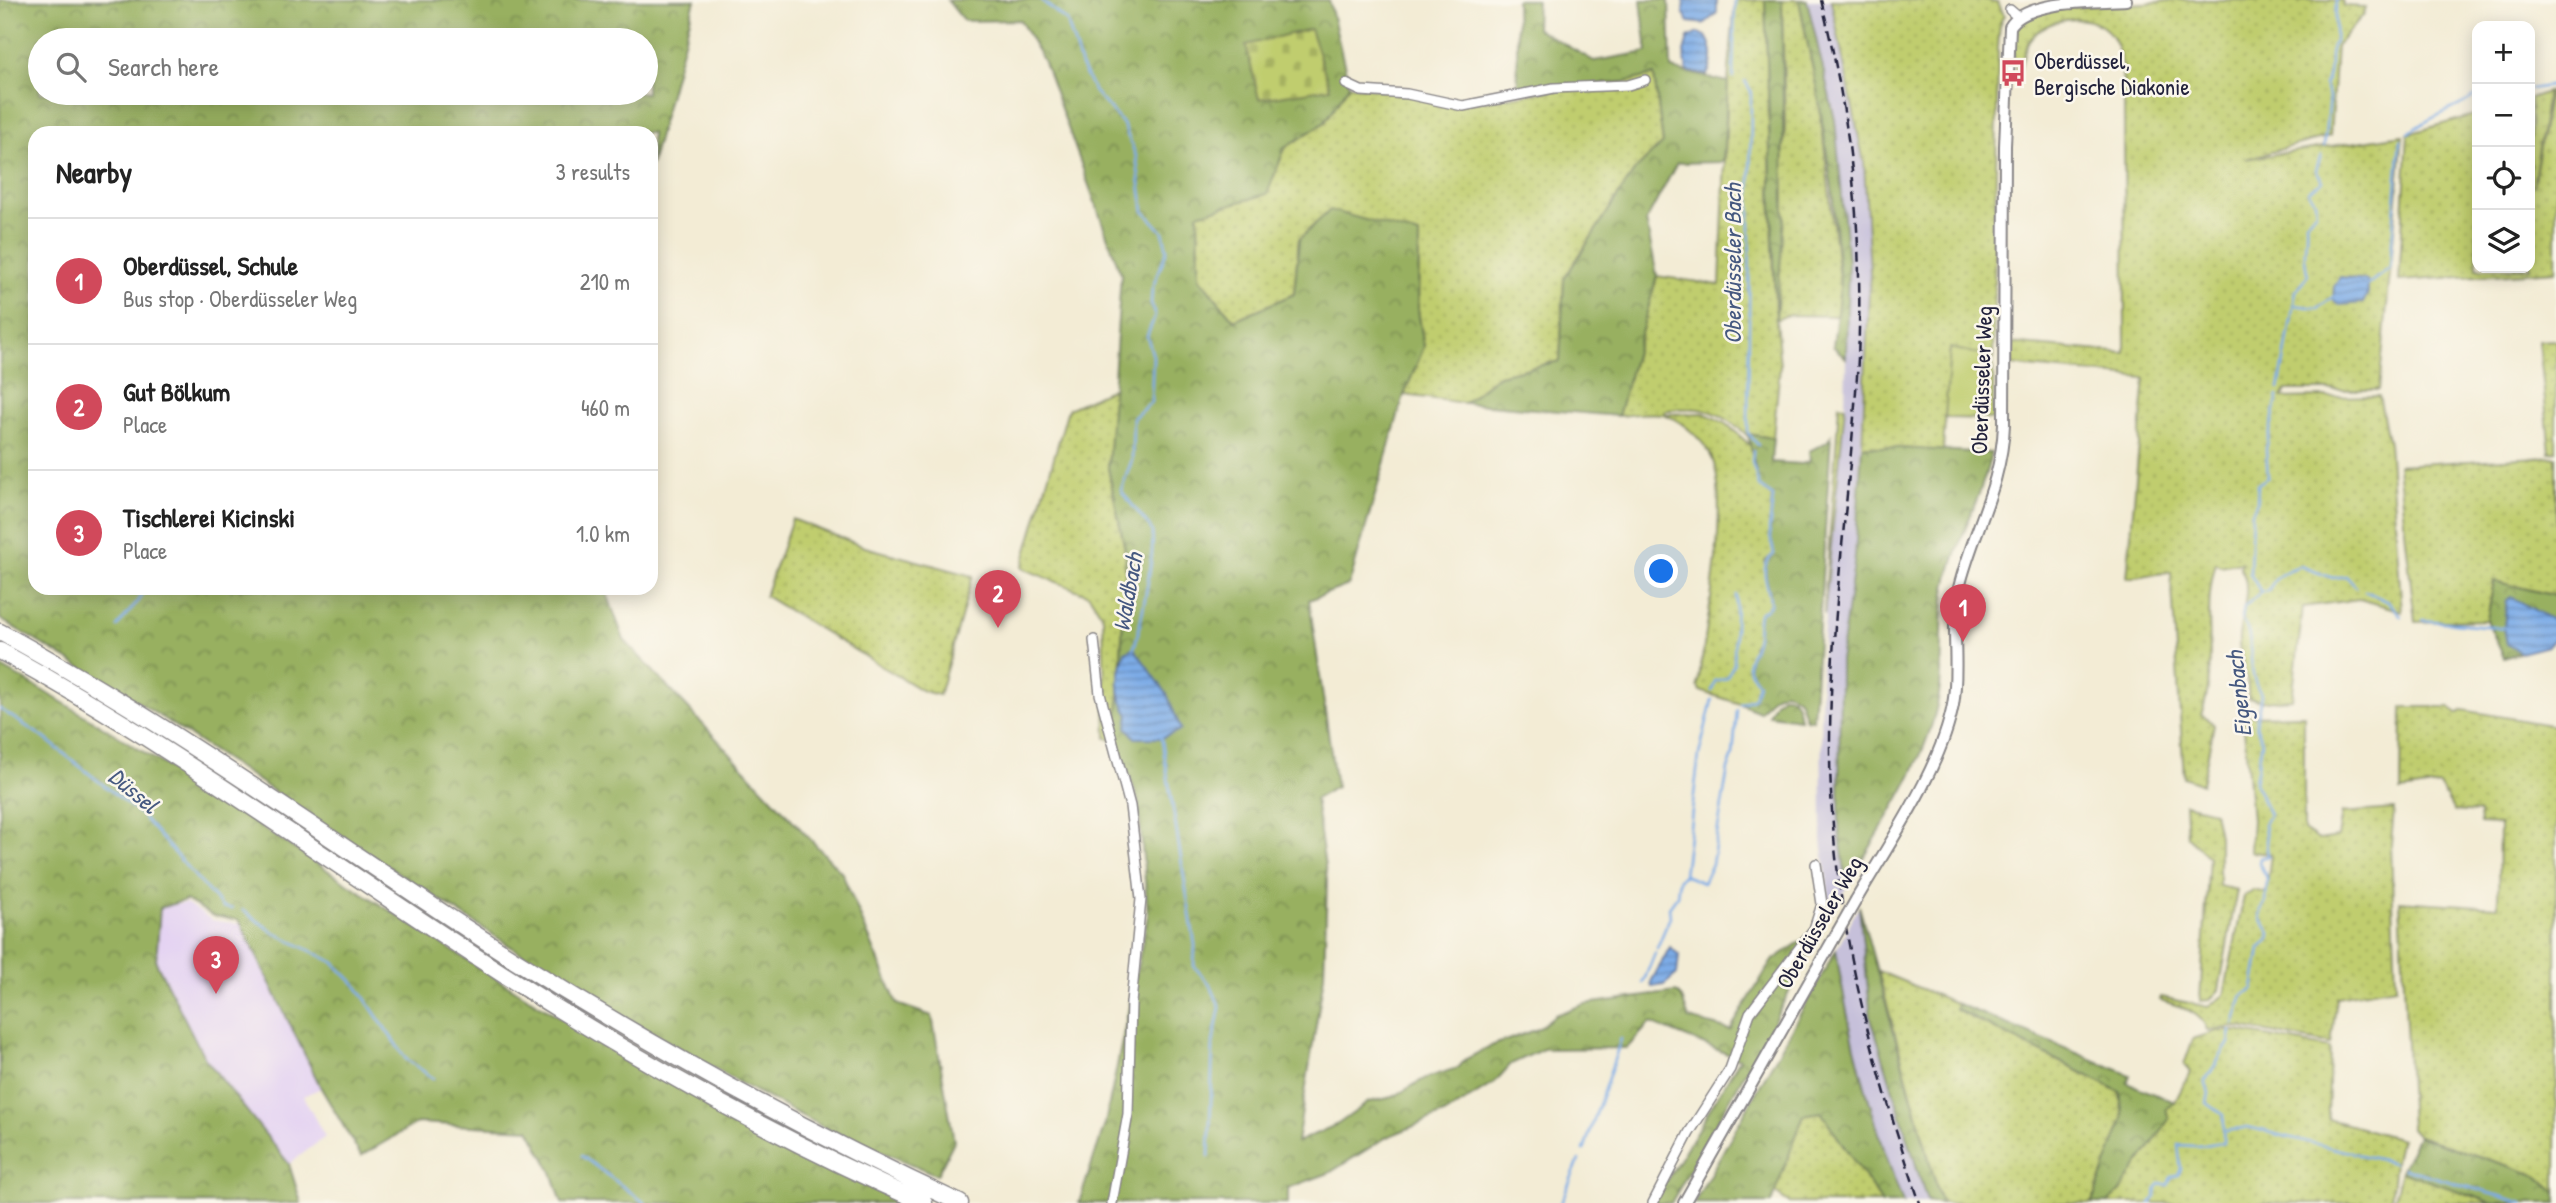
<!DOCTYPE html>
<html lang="en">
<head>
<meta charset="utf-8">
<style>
	body { margin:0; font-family:"Patrick Hand",sans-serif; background:#f6f6f6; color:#222 }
	.controls { position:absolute; right:21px; top:21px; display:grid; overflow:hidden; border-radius:14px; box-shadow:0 4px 18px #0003 }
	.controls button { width:63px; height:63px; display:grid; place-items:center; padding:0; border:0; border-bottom:2px solid #e0e0e0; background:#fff; color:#222; font:35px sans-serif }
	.you { position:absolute; left:1662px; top:572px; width:24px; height:24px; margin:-18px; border:5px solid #fff; border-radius:50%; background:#1a73e8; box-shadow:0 0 0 10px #1a73e833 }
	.badge { display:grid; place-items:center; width:46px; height:46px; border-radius:50%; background:#d1495b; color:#fff; font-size:23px; font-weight:700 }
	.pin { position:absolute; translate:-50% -58px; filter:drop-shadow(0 2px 4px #0008) }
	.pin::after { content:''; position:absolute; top:37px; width:24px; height:21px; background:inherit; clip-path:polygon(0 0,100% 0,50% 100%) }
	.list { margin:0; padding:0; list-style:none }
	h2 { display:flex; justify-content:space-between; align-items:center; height:91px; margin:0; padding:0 28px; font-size:30px }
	h2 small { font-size:23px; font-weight:400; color:#767676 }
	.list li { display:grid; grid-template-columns:46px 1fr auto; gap:21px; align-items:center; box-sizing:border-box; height:126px; padding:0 28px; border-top:2px solid #e0e0e0 }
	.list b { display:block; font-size:26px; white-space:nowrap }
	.list p { margin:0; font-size:23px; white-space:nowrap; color:#767676 }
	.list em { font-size:23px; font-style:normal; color:#767676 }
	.icon { flex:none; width:38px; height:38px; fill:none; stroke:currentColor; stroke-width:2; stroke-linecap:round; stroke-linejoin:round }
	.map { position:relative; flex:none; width:2556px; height:1203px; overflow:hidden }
	.search { position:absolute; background:#fff; box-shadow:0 4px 18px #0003; left:28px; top:28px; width:630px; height:77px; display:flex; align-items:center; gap:18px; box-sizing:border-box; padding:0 24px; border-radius:38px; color:#767676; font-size:26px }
	.panel { position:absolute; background:#fff; box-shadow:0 4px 18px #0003; left:28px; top:126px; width:630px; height:469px; border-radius:21px }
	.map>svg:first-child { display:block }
	.built { fill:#e4d3f2 }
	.industrial { fill:#c6c0da }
	.grass { fill:url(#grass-dots); stroke:#717854; stroke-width:2 }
	.forest { fill:url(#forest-crowns); stroke:#5d694e; stroke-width:2; fill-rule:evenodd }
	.cemetery { fill:url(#cemetery-stones); stroke:#717854; stroke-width:2 }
	.garden { fill:#c0cd6e; stroke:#717854; stroke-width:2 }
	.water { fill:url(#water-rules); stroke:#506791; stroke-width:2 }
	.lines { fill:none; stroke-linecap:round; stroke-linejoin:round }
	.stream { stroke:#7dace7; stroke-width:2.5 }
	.minor-casing { stroke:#8a8788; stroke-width:12 }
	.tertiary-casing { stroke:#8a8788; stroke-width:14 }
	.motorway-casing { stroke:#8a8788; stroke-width:19 }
	.minor { stroke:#fff; stroke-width:9 }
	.tertiary { stroke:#fff; stroke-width:10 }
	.motorway { stroke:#fff; stroke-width:16 }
	.rail { stroke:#22223b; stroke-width:2.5; stroke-dasharray:10 5; stroke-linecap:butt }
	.tertiary-bridge-casing { stroke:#8a8788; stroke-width:14; stroke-linecap:butt }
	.tertiary-bridge { stroke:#fff; stroke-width:10 }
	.labels { text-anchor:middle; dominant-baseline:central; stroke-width:5; stroke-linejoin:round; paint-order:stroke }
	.poi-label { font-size:23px; fill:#22223b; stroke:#fbf7ec; text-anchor:start }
	.street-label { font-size:23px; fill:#22223b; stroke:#fbf7ec }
	.water-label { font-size:24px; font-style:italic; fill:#465980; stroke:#fbf7ec }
</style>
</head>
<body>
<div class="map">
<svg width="2556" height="1203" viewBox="0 0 2556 1203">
	<defs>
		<pattern id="grass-dots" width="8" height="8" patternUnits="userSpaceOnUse" patternTransform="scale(1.75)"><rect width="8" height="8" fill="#c0cd6e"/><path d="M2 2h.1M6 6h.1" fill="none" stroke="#a5b060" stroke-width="1.8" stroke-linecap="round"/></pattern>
		<pattern id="forest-crowns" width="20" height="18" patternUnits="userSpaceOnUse" patternTransform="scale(1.75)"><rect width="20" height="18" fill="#98b061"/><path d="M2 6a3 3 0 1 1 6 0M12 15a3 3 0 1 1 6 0" fill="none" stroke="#7c8f51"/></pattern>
		<pattern id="cemetery-stones" width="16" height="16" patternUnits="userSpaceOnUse" patternTransform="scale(1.75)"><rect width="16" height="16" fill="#c0cd6e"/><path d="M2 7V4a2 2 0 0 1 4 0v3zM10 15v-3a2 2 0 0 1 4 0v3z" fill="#a5b060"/></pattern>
		<pattern id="water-rules" width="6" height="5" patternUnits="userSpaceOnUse" patternTransform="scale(1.75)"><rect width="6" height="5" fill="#7dace7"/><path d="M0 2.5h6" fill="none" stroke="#668cbc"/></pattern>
	</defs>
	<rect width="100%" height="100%" fill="#fbf7ec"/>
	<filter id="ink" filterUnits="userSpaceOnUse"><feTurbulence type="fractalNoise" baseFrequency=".0143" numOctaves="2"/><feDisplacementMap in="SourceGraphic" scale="14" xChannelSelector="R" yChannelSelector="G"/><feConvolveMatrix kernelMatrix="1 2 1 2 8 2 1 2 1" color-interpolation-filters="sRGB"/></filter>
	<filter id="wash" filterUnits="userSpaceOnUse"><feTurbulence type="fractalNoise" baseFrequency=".00686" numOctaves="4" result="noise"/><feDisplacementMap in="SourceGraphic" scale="28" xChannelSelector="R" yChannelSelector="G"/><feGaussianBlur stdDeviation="1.57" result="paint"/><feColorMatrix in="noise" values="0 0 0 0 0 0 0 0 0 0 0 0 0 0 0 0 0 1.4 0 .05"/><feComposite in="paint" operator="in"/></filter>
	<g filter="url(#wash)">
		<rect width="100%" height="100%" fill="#f3ecd5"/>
		<path class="built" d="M186,903L212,920L240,924L321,1088L303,1096L325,1137L289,1164L204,1057L156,962L160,907Z"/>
		<path class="industrial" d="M1807,0H1831L1864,163L1870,272L1839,830L1847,886L1831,915L1822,840L1821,661L1845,406L1848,262L1835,120Z
			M1859,906L1871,1018L1928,1203H1903L1874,1127L1846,1023L1836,950Z"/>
		<path class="grass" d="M1735,0H1765L1775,311L1785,125L1782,0H1799L1819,100L1840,287L1837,316L1787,315L1776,320L1780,366L1773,438L1748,434L1749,437C1722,411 1701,404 1664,411L1666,414L1704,413L1727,424L1751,446L1756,476L1773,497L1769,530L1774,554L1765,561L1770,605L1759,614L1757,639L1752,646L1758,683L1754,698L1740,704L1700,691L1698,686C1705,632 1731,505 1712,458C1705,442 1684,422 1666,415C1654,411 1632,415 1618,416L1657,276L1720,285L1728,82Z
			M1831,0H1983L1998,3L2004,15L2000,23L1998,48L1993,357L1950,349L1943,451L1862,446L1870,272L1864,163Z
			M2172,0H2342L2344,6L2366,7L2364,14L2336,46L2330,136L2245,159L2403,135L2379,390H2286L2282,398L2379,396L2389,444L2402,611L2359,599L2303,607L2292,699L2263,701L2248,698C2250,675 2238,661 2239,638C2240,618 2254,585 2240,568L2241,562L2221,566L2216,563C2200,613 2220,666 2201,715L2214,724L2202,784L2184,777L2171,572L2127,578L2145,378L2009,365V343L2125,353L2124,98C2122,77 2123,53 2111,35C2095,12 2052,16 2034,35C2024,45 2023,57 2020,70H2016C2015,58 2007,37 2018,24C2039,0 2138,8 2172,0Z
			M1654,75L1663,143L1635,170L1564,279L1560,361L1499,375L1464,403L1404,395L1424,347L1418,310L1419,235L1299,239L1294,294L1234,320L1199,278L1198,213L1267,194L1285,148L1325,122L1349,85L1470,103Z
			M2556,90V271L2399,281L2408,134L2477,114V268H2530V98L2547,92L2533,187L2549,92Z
			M2556,340V451L2550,452L2539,341Z
			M1114,388L1108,468L1126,554L1117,740L1106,738L1103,617L1089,595L1022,568L1068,409Z
			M1839,405L1845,406L1824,615Z
			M2556,456V596L2494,581L2487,620L2415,622L2398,465Z
			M792,519L865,547L973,576L939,695L923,691L765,596Z
			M2402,707H2450L2457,714L2463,710L2556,726V1192L2535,1175L2418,1136L2411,1128L2400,901L2498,907L2499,825L2480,824L2479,813L2454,811L2439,785L2401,791Z
			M2304,715V830L2319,840L2338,837L2342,813L2394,809L2391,844L2396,987L2337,997L2331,1044L2239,1027L2207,1030C2202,1011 2176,1005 2160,1000L2161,997L2208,1007L2224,995L2244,896L2253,890L2266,893L2271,854L2250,852L2252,820L2243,716Z
			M2185,804L2214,811L2219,836V886L2237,890L2219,990L2210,1000L2200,1001L2209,857L2187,836Z
			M1878,971L1958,1004L1956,1010L2120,1092L2123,1119L2092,1203H1941Z
			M2217,1031H2238L2330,1048L2328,1119L2401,1139C2392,1161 2395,1180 2390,1203H2108L2121,1190L2165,1109L2175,1102L2190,1072L2184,1065L2193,1039Z
			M1822,1112L1882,1203H1790L1774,1192L1804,1114Z
			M2401,1171L2493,1203H2394Z"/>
		<path class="forest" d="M0,0H695L651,165V133H35V588H605L624,640L842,873L897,1004L932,1016L954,1141L937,1175L823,1127L740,1083L571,986L138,702L0,619ZM40,40H646V93H40Z
			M947,0H1329L1349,85L1325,122L1285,148L1267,194L1198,214L1199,278L1234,320L1294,294L1299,239L1330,210L1419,235L1418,310L1424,347L1404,395L1349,585L1309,600L1336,787L1315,799L1327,880L1324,976L1297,1142L1338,1124L1369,1102L1393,1097L1426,1078L1458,1068L1466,1059L1491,1046L1538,1029L1555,1015L1585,1004L1676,992L1682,998L1689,1019L1730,1030L1772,961L1823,926L1768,1032L1671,1203H1653L1740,1059L1650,1023L1627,1048L1543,1049L1511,1064L1494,1083L1446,1113L1387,1137L1329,1173L1288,1188V1203H1079L1105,1124L1148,915L1138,800L1117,740L1126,554L1108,468L1121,274L1044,62L1020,20L964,21Z
			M1516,0H1537L1536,28L1594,61L1647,52L1641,0H1669L1671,69L1728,82L1723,162L1677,163L1646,221L1657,276L1618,416L1464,403L1499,375L1560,361L1564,279L1635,170L1663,143L1654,75L1625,82L1518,91Z
			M1765,0H1782L1784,217L1776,320Z
			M1799,0H1807L1835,120L1848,262L1846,358L1833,346L1840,287L1832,189L1819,100Z
			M1748,434L1773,438L1771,462L1802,464L1810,461L1809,451L1827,442L1831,436L1813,720L1806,719L1799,699L1785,691L1773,696L1760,712L1740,704L1754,698L1758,683C1739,659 1753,661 1757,637C1758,628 1757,622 1759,614L1770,605C1772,585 1756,570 1774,554L1769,530L1772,497L1759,486Z
			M1862,446L1991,453C1982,497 1959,536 1948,579C1938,617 1945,656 1939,695C1927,764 1881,827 1847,886L1839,830L1840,660L1855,557Z
			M2494,581L2556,596V640L2504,658L2487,620Z
			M0,666C152,752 295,851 442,944C590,1039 744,1126 902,1203H562L552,1172L529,1129L417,1123L361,1156L321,1088L239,920L213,916L186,900L160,908L156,962L204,1057L289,1164L301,1203H0Z
			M1782,696C1797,695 1798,707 1800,719L1768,715L1775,702Z
			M1859,906L1941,1203L1927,1201L1871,1018Z
			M1836,950C1849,1038 1872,1120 1903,1203H1882L1821,1112L1804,1115L1771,1203H1694Z
			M1958,1004L2130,1075L2127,1083L2175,1102L2166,1109L2169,1119L2121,1190L2108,1203H2092L2123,1119L2120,1092L1955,1009Z
			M2418,1136L2536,1175L2556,1192V1203H2493L2401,1171Z"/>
		<path class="cemetery" d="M1310,29L1330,88L1259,99L1246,45Z"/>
		<path class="garden" d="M1950,348L1993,357V419L1945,418Z"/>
		<path class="water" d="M1684,0H1717V13L1704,24L1689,22L1683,12Z
			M1698,33L1706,36C1714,49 1714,62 1707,75L1687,71L1684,52L1688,38Z
			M2340,277L2367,280L2368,293L2363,303L2339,305L2333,300L2334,286Z
			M2511,597L2556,622V638L2547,646L2521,653L2507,644L2504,627L2507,600Z
			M1134,648L1167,694L1181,730L1161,738H1135L1127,727L1129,715C1114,693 1118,676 1125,652Z
			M1670,947L1679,955L1677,974L1664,985L1652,987L1651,982Z"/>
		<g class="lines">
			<path class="stream" d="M1041,0L1067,21L1081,66L1094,91L1123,124L1136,156L1144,211L1163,232L1167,250L1152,289L1151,303L1155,316L1147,336L1153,356L1151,402L1133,418L1132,460L1121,490C1129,503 1146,520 1151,529C1158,542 1139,631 1134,648
				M1733,77L1735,0
				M1745,81L1751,91L1748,433L1758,445
				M2530,89L2556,85
				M2409,133C2429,116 2456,110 2477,95
				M2324,146L2329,97L2324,84C2335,71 2325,53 2335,41L2336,0
				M2367,285L2390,268L2400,140
				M2293,305L2318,308L2334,296
				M2279,389L2296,291L2308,275C2301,252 2308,243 2306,222L2316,212L2315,200L2308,191L2323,181L2316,170L2321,155
				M2365,591L2389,602L2401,616
				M2261,592L2269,591C2274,576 2285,571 2300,566L2333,578L2346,576L2356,587
				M2423,620L2507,628
				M117,627L141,597L142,588
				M1712,691L1715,681L1726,678L1734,664L1736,595
				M1740,704L1754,698L1758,683C1738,659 1753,660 1757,636C1758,628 1757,622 1759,614L1770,605C1771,585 1755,570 1774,554L1769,530L1773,497L1759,486L1752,462L1753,451
				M0,709L43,737L140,814L222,907L232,909
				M1161,735L1195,945L1194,966L1211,986L1220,1007L1213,1043L1209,1156
				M1684,875L1703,883L1712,864L1728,769L1733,755L1737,710
				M1684,875L1699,755L1712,700
				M243,910L273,932L333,962L355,984L406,1059L433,1078
				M1657,948L1670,917L1669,907L1677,896L1679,879L1684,875
				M1643,983L1655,953
				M2234,1024L2243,995L2253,989L2260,949L2269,939L2270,933C2262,922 2255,913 2266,902L2267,878L2259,863L2260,858L2268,856L2264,824L2269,815L2255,782L2262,742L2256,725L2261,694C2244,668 2257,638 2242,620L2244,607L2261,592L2250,574L2252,512L2257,502L2258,484L2268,477L2266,449L2278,396
				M2226,1131L2248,1127L2393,1163
				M1584,1150L1621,1039
				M582,1156L645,1203
				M2404,1168L2523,1203
				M1561,1203L1579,1160
				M2150,1203L2156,1197L2157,1187L2161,1183L2168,1185L2171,1177L2178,1175L2181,1169L2178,1145L2198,1146L2223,1142L2224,1115L2207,1103L2209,1093L2205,1081L2229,1043L2231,1031"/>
		</g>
	</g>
	<g filter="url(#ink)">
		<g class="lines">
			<defs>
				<path id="minor" d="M2010,10L2017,16
					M1346,84L1361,91L1407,94L1463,106L1554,88L1628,85L1645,80
					M1094,640L1100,694L1130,806L1141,899L1131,1003L1128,1114L1112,1203
					M1653,1203L1689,1133L1730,1069L1750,1013L1814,929L1822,904L1816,864"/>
				<path id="tertiary" d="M1856,900C1889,843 1941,769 1953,705C1960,666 1950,626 1959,588C1973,530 2002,486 2004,424L2005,146L2010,27C2025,0 2096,2 2126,0
					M1684,1203L1833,940"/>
				<path id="motorway" d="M0,632C178,728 342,849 512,958C656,1049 805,1131 960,1203
					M0,651C174,746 334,866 501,973C635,1059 778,1139 924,1203"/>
			</defs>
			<use href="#minor" class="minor-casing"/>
			<use href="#tertiary" class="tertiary-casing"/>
			<use href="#motorway" class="motorway-casing"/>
			<use href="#minor" class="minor"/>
			<use href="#tertiary" class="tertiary"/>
			<use href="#motorway" class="motorway"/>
			<path class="rail" d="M1821,0C1852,123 1865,249 1857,376C1849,502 1829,629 1830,755C1831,910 1870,1057 1920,1203"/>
			<defs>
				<path id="tertiary-bridge" d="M1833,940L1856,900"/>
			</defs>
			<use href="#tertiary-bridge" class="tertiary-bridge-casing"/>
			<use href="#tertiary-bridge" class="tertiary-bridge"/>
		</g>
	</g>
	<defs>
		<symbol id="bus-bare" viewBox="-9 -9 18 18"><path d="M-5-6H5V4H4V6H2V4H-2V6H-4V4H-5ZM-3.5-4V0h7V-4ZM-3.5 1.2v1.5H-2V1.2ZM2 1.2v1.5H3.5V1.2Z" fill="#d1495b" stroke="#fbf7ec" stroke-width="2.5" paint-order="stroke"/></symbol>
	</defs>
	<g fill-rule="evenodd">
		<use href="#bus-bare" x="1994" y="54" width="38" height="38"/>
	</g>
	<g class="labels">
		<g class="poi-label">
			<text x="2034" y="60">Oberdüssel,<tspan x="2034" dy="26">Bergische Diakonie</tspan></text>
		</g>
		<g class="street-label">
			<text transform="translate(1981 380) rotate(-88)">Oberdüsseler Weg</text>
			<text transform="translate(1819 922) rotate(-60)">Oberdüsseler Weg</text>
		</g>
		<g class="water-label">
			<text transform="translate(1732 264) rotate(-90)">Oberdüsseler Bach</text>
			<text transform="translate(1127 592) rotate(-80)">Waldbach</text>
			<text transform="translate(2238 694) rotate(-96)">Eigenbach</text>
			<text transform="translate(134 790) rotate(40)">Düssel</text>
		</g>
	</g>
</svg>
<div class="controls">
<button>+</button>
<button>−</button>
<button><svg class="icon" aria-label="locate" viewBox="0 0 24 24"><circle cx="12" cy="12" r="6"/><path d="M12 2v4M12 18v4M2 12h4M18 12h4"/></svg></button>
<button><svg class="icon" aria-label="layers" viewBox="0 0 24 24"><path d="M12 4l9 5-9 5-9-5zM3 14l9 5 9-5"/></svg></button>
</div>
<div class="you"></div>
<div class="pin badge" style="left:1963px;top:642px">1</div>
<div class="pin badge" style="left:998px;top:628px">2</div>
<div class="pin badge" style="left:216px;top:994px">3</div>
<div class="search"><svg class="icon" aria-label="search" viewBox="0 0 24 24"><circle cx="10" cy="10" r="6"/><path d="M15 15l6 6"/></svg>Search here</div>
<section class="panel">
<h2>Nearby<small>3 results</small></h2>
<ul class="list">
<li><span class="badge">1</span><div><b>Oberdüssel, Schule</b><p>Bus stop · Oberdüsseler Weg</p></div><em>210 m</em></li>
<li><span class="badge">2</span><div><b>Gut Bölkum</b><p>Place</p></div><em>460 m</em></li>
<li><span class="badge">3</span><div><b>Tischlerei Kicinski</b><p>Place</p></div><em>1.0 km</em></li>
</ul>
</section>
</div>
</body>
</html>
